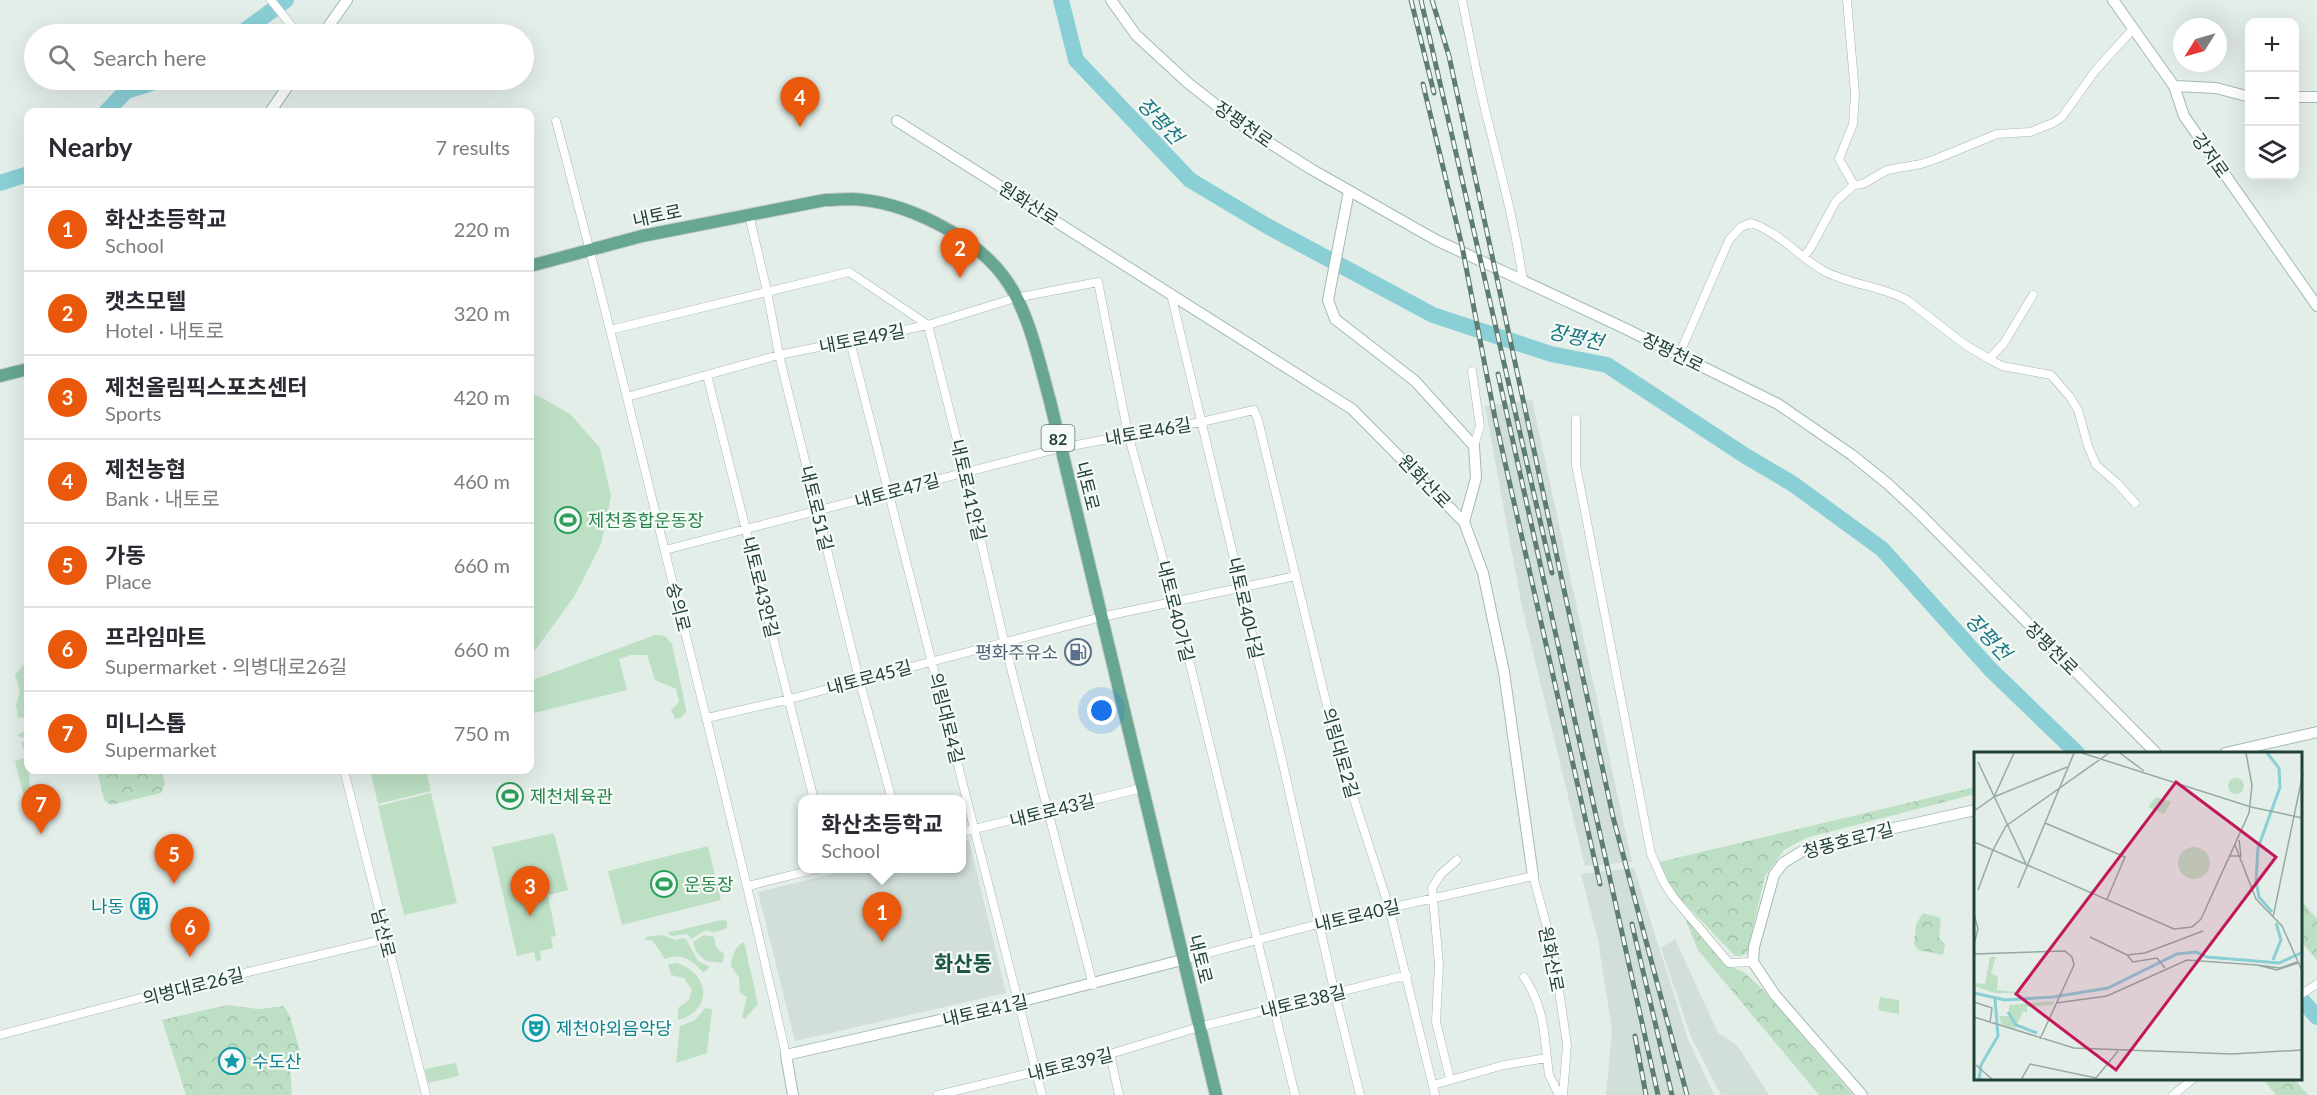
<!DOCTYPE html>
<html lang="en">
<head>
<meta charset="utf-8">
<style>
	body { margin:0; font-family:Lato,"Noto Sans KR",sans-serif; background:#f2f2f3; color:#2b2b33 }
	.controls { position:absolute; right:18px; top:18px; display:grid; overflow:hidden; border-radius:12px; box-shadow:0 6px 24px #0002 }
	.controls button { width:54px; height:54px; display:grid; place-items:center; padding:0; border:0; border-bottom:2px solid #e1e1e2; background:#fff; color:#2b2b33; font:30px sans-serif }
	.compass { position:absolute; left:2173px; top:18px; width:54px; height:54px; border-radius:50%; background:#fff; box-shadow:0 6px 24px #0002; rotate:233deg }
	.you { position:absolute; left:1102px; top:711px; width:21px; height:21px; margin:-15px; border:4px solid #fff; border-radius:50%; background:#1a73e8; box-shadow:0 0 0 9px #1a73e833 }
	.badge { display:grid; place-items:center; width:39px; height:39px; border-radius:50%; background:#ea580c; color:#fff; font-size:20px; font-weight:700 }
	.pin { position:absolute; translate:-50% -50px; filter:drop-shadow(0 2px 3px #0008) }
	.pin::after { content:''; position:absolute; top:32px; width:21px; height:18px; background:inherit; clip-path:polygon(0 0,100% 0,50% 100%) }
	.popup { position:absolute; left:798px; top:795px; width:168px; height:78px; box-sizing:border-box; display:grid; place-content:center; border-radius:12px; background:#fff; filter:drop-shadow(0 2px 4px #0005); font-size:20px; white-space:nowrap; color:#7c7c81 }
	.popup b { font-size:22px; color:#2b2b33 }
	.popup::after { content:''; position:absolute; left:50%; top:100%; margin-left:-12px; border:12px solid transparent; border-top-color:#fff }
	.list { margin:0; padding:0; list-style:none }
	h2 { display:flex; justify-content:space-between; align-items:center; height:78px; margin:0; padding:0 24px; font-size:26px }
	h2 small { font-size:20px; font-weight:400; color:#7c7c81 }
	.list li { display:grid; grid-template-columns:39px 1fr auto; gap:18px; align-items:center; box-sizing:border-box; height:84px; padding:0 24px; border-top:2px solid #e1e1e2 }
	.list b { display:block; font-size:22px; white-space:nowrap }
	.list p { margin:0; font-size:20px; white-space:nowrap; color:#7c7c81 }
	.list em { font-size:20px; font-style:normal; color:#7c7c81 }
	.icon { flex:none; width:33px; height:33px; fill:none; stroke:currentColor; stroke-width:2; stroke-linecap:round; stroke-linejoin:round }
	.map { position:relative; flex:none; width:2317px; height:1095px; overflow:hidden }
	.search { position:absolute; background:#fff; box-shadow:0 6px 24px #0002; left:24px; top:24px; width:510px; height:66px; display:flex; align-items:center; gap:15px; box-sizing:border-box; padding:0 21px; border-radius:33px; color:#7c7c81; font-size:22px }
	.panel { position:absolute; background:#fff; box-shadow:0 6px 24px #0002; left:24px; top:108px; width:510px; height:666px; border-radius:12px }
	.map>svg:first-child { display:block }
	.built { fill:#d2ded8 }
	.grass { fill:#bde0c4 }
	.park { fill:url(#park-crowns) }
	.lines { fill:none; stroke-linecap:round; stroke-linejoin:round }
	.river { stroke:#8acfd5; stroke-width:16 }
	.street-casing { stroke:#a6b7b0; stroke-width:9 }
	.secondary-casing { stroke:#a2bbb0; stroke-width:12 }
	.primary-casing { stroke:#c1cac7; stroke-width:14 }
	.street { stroke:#fff; stroke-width:8 }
	.secondary { stroke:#fff; stroke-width:10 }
	.primary { stroke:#67a691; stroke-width:12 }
	.rail-casing { stroke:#5d7c72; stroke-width:5 }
	.rail { stroke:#f5faf7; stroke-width:3; stroke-dasharray:9; stroke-linecap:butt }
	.labels { text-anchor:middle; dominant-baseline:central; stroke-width:4.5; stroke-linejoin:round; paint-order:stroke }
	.shield { fill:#f5faf7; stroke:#617871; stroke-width:1.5 }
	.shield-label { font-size:16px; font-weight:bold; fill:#224137 }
	.street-label { font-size:18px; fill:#224137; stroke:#f5faf7 }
	.leisure-label { font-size:18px; fill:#27864d; stroke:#f5faf7; text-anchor:start }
	.service-label { font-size:18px; fill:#4e5e75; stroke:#f5faf7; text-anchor:end }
	.culture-label { font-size:18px; fill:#0d838f; stroke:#f5faf7; text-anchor:start }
	.water-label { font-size:20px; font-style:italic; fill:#197681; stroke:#f5faf7 }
	.quarter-label { font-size:21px; font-weight:bold; fill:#1d5543; stroke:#f5faf7 }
	.inset-river { fill:none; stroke:#8acfd5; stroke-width:3 }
	.inset-road { fill:none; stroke:#96a9a2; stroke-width:1.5 }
	.view { fill:#c2185b; fill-opacity:0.15; stroke:#c2185b; stroke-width:3 }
	.inset-edge { fill:none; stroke:#224137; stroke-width:3 }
</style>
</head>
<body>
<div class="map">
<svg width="2317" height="1095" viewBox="0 0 2317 1095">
	<defs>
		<pattern id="park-crowns" width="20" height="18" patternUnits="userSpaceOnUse" patternTransform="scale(1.5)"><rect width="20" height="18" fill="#bde0c4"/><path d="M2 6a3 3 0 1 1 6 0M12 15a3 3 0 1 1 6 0" fill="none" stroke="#a2c1a9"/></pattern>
	</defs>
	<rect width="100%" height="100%" fill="#e4eee9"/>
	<path class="built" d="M1532,400L1632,862L1585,866L1522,607L1485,406Z
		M969,840L1006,993L795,1041L758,892L853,869L962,868V842Z
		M1634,868L1688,1039L1714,1095H1606L1612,1031L1598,940L1581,874Z
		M1675,939L1718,1033L1737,1045L1769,1095H1721L1691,1037L1661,948Z"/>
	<path class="grass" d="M530,393L542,398L570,414L600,448L611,496L601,544L574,597L530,657Z
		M655,635L665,636L672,644L686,709V712L680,718L675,719L671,710L679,702L676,689L655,680L647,655H631L619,659L627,690L530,714V681Z
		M25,663L28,676V735L22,738L17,735L28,729L24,718L18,717L16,705L20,691L15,675Z
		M28,738V770H31L29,773L31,817H29L15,761L24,758L25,753L21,743Z
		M370,770H426L431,791L378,804Z
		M431,793L457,903L404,915L378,806Z
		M554,833L568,890L548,895L556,936L551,937L553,948L540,951L541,960L536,961L534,952L517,956L492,847Z
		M708,846L721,900L622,925L608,871Z
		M722,920L727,921V928C715,932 717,934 706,930L691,939L687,934L672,936L667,933Z
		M662,935L676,940L682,938L686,939L698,961L710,967L703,973C693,960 681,952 665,959L652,940H645L646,937Z
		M704,935L714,937L716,947L724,954L723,963L706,961L697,953L693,942Z
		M744,942L758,1004L745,1019L742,1017L747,997L740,993L739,978L731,966C732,956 735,946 744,942Z
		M676,963C710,972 714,1011 678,1020V1008L689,1000L692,990L684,978L671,975L668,964Z
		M1880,997L1899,1000V1014L1881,1011L1878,1008Z
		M705,1008L712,1009L707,1053L676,1063L680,1026L695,1020Z
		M456,1063L459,1076L428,1083L425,1069Z"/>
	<path class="park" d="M97,770H162L165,784L161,793L111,805L104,800Z
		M1975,787V794L1806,838L1784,850L1765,876L1747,953L1741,956H1735L1669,887L1659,862Z
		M2301,900L2317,919V960L2301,941Z
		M1923,913L1941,918L1939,938L1945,944L1943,955L1918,950L1914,944L1916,924Z
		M1685,918L1731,967L1744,972L1764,991L1853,1095H1819L1698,950Z
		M227,1005L259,1009L284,1006L290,1016L300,1051L290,1065L292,1095H186L162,1020Z
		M2263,1079H2294L2308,1095H2276Z"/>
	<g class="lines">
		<path class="river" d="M1061,0L1076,60L1190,180L1267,226L1433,315L1551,354L1607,365L1744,455L1793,484L1882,549L1990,669L2077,753
			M240,34L286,0
			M106,112L126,91L161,80
			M0,183L28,174
			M2300,998L2317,1017"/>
		<defs>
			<path id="street" d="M271,0L298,34
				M1462,0C1471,42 1478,84 1489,125C1502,178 1516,228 1523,282
				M1847,0L1855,94L1853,124L1839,159L1854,185
				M556,121C594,264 630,408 665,552C707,719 748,886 786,1055
				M749,215L767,291L779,355L859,679L892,800
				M1804,256L1810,249L1836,201L1854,185L1863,184L1887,170L1921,164L1936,159L1997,134L2030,132L2053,123L2062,117L2095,71L2133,29
				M1171,294L1282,760L1335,994L1360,1095
				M610,330L849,272L928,325L965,472L1004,641L1093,985
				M850,341L1042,1095
				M1679,355L1729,240L1741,227L1751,223C1779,232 1799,257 1824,271C1850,285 1882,286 1907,300L1964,344L1989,359L2002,366L2051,375L2070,397L2078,410L2088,446L2096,465L2117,483L2135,503
				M1989,359L2004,343L2033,295
				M1472,371L1480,426L1474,446
				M707,375L814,800
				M627,397L779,355L928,325L1015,298L1098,282L1128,434L1175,602L1295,1095
				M1576,419V465L1651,854L1664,883L1674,898L1729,963L1753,962
				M665,550L1060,448L1201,422L1254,410L1258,420L1337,747L1389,907L1435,1095
				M707,718L790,699L1101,617L1296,576
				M344,770L426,1095
				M962,832L1142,788
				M748,886L820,868
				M1182,960L1318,924L1533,876L1553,949L1567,1045L1563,1095
				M2300,995L2317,984
				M0,1035L152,995L386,939
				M1110,1054L1119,1095
				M1547,1058L1549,1075L1559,1095
				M1450,1079L1436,1022L1439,964L1432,888L1441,874L1457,860
				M1433,1085L1504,1065L1547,1058C1544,1027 1542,1004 1524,977
				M938,1095L1110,1054L1199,1027L1407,975
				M2173,1095L2194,1078"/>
			<path id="secondary" d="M1111,0L1136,35L1188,83L1243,126L1311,169L1436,240L1624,328L1778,404L1852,455L1888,484L1920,514L2156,753
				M2113,0L2174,86L2184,116L2317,306
				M323,34L347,0
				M2174,86L2216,88L2250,97
				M2294,97H2317
				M270,112L292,80
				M897,121L1352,409L1464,522L1483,573L1504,672L1533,876
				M1349,191L1328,300L1335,319L1415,381L1474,446L1476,478L1464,522
				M2225,753L2317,732
				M793,1095L786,1055L1019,1002L1182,960
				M1862,1095L1775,995L1753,962L1754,947L1774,875L1783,863L1809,847L1975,810"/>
			<path id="primary" d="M530,266L642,236L825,200C834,200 843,199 852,199C904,201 973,235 1004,277C1029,310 1039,362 1050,401L1216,1095
				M0,376L28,369"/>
		</defs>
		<use href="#street" class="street-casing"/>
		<use href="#secondary" class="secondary-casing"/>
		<use href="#primary" class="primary-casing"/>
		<use href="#street" class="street"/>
		<use href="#secondary" class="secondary"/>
		<use href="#primary" class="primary"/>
		<defs>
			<path id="rail" d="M1411,0L1434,93
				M1421,0L1552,573
				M1432,0L1449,56L1613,817L1687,1095
				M1423,84L1462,246L1495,418L1600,884
				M1498,374L1658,1095
				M1632,924L1672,1095
				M1635,1036L1646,1095"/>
		</defs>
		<use href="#rail" class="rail-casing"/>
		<use href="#rail" class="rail"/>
	</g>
	<defs>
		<symbol id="stadium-ring" viewBox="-11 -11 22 22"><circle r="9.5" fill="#f5faf7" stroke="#2e9e5b" stroke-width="1.5"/><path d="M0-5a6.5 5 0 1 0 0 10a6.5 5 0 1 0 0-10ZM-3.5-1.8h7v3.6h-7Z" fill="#2e9e5b"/></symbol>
		<symbol id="fuel-ring" viewBox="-11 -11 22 22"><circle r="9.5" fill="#f5faf7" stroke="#5c6f8a" stroke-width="1.5"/><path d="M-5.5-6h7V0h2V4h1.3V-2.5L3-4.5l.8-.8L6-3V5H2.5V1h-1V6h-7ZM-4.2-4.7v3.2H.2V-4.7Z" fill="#5c6f8a"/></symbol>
		<symbol id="building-ring" viewBox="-11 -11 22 22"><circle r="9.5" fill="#f5faf7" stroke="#0f9aa8" stroke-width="1.5"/><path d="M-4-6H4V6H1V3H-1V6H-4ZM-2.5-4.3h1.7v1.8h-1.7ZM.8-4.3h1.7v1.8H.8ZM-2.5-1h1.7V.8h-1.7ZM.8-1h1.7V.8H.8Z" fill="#0f9aa8"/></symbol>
		<symbol id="theatre-ring" viewBox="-11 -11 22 22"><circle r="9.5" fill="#f5faf7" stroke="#0f9aa8" stroke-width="1.5"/><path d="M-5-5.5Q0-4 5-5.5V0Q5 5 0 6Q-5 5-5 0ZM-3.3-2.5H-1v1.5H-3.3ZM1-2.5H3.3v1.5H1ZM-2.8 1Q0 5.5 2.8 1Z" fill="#0f9aa8"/></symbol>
		<symbol id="sight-ring" viewBox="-11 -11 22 22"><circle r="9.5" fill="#f5faf7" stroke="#0f9aa8" stroke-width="1.5"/><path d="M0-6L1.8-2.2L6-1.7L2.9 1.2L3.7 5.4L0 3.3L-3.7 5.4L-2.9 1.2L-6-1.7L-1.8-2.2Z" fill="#0f9aa8"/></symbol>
	</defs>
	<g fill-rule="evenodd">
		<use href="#stadium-ring" x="553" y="505" width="30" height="30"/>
		<use href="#fuel-ring" x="1063" y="637" width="30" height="30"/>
		<use href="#stadium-ring" x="495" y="781" width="30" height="30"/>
		<use href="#stadium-ring" x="649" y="869" width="30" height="30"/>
		<use href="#building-ring" x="129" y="891" width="30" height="30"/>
		<use href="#theatre-ring" x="521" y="1013" width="30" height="30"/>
		<use href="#sight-ring" x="217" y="1046" width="30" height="30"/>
	</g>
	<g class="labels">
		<rect class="shield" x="1041.5" y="425" width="33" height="26" rx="4.5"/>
		<g class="shield-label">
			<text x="1058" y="438">82</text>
		</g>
		<g class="street-label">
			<text transform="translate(1244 124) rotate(35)">장평천로</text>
			<text transform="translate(2211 155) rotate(55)">강저로</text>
			<text transform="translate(1029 203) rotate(32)">원화산로</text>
			<text transform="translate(657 215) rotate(-12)">내토로</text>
			<text transform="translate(862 338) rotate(-11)">내토로49길</text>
			<text transform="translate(1673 352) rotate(26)">장평천로</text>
			<text transform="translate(1148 431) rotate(-10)">내토로46길</text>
			<text transform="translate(1425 481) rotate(46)">원화산로</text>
			<text transform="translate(1088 486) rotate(76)">내토로</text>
			<text transform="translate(897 490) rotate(-15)">내토로47길</text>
			<text transform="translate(969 490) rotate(77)">내토로41안길</text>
			<text transform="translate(817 508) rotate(76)">내토로51길</text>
			<text transform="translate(761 587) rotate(76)">내토로43안길</text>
			<text transform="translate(679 607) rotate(76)">숭의로</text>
			<text transform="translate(1246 608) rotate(77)">내토로40나길</text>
			<text transform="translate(1176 611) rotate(76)">내토로40가길</text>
			<text transform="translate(2052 648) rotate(45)">장평천로</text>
			<text transform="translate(869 677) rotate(-15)">내토로45길</text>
			<text transform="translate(947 718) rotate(76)">의림대로4길</text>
			<text transform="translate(1341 753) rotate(74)">의림대로2길</text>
			<text transform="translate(1052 810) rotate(-14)">내토로43길</text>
			<text transform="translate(1848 840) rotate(-15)">청풍호로7길</text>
			<text transform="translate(1357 915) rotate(-13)">내토로40길</text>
			<text transform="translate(384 933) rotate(76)">남산로</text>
			<text transform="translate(1201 959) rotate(76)">내토로</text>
			<text transform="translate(1552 959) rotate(79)">원화산로</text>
			<text transform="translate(193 986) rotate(-14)">의병대로26길</text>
			<text transform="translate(1303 1001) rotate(-14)">내토로38길</text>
			<text transform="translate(985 1010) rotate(-13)">내토로41길</text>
			<text transform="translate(1070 1064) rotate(-14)">내토로39길</text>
		</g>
		<g class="leisure-label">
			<text x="588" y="520">제천종합운동장</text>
			<text x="530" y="796">제천체육관</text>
			<text x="684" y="884">운동장</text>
		</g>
		<g class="service-label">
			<text x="1058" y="652">평화주유소</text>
		</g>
		<g class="culture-label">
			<text x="124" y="906" text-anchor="end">나동</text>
			<text x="556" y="1028">제천야외음악당</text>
			<text x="252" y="1061">수도산</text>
		</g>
		<g class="water-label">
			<text transform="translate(1161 120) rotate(47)">장평천</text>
			<text transform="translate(1576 336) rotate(13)">장평천</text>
			<text transform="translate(1989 636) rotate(47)">장평천</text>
		</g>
		<g class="quarter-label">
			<text x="963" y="962">화산동</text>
		</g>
	</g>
	<g transform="translate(1974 752)">
		<rect width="328" height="328" fill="#e4eee9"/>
		<path d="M254 34a8 8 0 1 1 16 0a8 8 0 1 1-16 0ZM204 111a16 16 0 1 1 32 0a16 16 0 1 1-32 0Z" fill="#bde0c4"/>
		<path d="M182,45L197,50L190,62L174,55ZM16,205H22L17,221L24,225L23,238L53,241H21L0,234V231L11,232ZM80,249L79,253L53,255V261L49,259L41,277L27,272L25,264H35V253Z" fill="#bde0c4"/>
		<path class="inset-river" d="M293,1L305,16L306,35L284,96L282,129L285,145L298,160M299,208L307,188L302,171M0,241L31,248L79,245L134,236L203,202L222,200L233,205L305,211L329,200M34,260L42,273L63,281M5,328L7,313L24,284L21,247"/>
		<path class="inset-road" d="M108,1L277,55M146,1L170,19M4,10L52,112M20,45L40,1M277,55L329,66M0,59L20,45L93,15M71,71L151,105L133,147M0,90L19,98L32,74L135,1M261,93L282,147L308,174L329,221M255,104H267L265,88M44,136L100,1M4,138L19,98L200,177L218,175L227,167L275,61L278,33L272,1M0,162L4,177L0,192M299,165L329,21M116,185L153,203L171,201L229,179M0,202L91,199L98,205L100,213L66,287M153,203L159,210L183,206L191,216M323,210L306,216L283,213L303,218L324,211M0,250L18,256L16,271M82,251L133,244L213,208L283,213M0,265L100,296L258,302L329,298M2,313L19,328M47,328L56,312L122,326L144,299"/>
		<path class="view" d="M202,30L302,105L142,318L42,242Z"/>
		<rect width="328" height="328" class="inset-edge"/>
	</g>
</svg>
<div class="controls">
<button>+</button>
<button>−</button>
<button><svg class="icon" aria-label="layers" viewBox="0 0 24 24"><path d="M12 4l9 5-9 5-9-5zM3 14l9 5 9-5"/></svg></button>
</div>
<svg class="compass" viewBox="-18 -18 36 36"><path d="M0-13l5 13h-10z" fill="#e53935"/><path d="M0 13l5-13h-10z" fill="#7c7c81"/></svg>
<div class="you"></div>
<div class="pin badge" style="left:882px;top:942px">1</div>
<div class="popup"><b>화산초등학교</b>School</div>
<div class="pin badge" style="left:960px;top:278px">2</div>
<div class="pin badge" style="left:530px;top:916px">3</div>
<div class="pin badge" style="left:800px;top:127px">4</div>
<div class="pin badge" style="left:174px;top:884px">5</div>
<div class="pin badge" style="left:190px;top:957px">6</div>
<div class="pin badge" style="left:41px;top:834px">7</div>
<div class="search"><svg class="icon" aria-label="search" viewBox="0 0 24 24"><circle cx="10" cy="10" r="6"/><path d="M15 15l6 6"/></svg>Search here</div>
<section class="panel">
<h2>Nearby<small>7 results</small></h2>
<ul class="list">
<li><span class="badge">1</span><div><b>화산초등학교</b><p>School</p></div><em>220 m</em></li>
<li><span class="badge">2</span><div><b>캣츠모텔</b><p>Hotel · 내토로</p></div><em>320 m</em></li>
<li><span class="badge">3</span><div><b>제천올림픽스포츠센터</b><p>Sports</p></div><em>420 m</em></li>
<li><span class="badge">4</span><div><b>제천농협</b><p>Bank · 내토로</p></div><em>460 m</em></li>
<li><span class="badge">5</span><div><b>가동</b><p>Place</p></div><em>660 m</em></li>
<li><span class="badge">6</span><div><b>프라임마트</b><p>Supermarket · 의병대로26길</p></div><em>660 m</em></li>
<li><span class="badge">7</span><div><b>미니스톱</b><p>Supermarket</p></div><em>750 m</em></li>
</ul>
</section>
</div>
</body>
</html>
